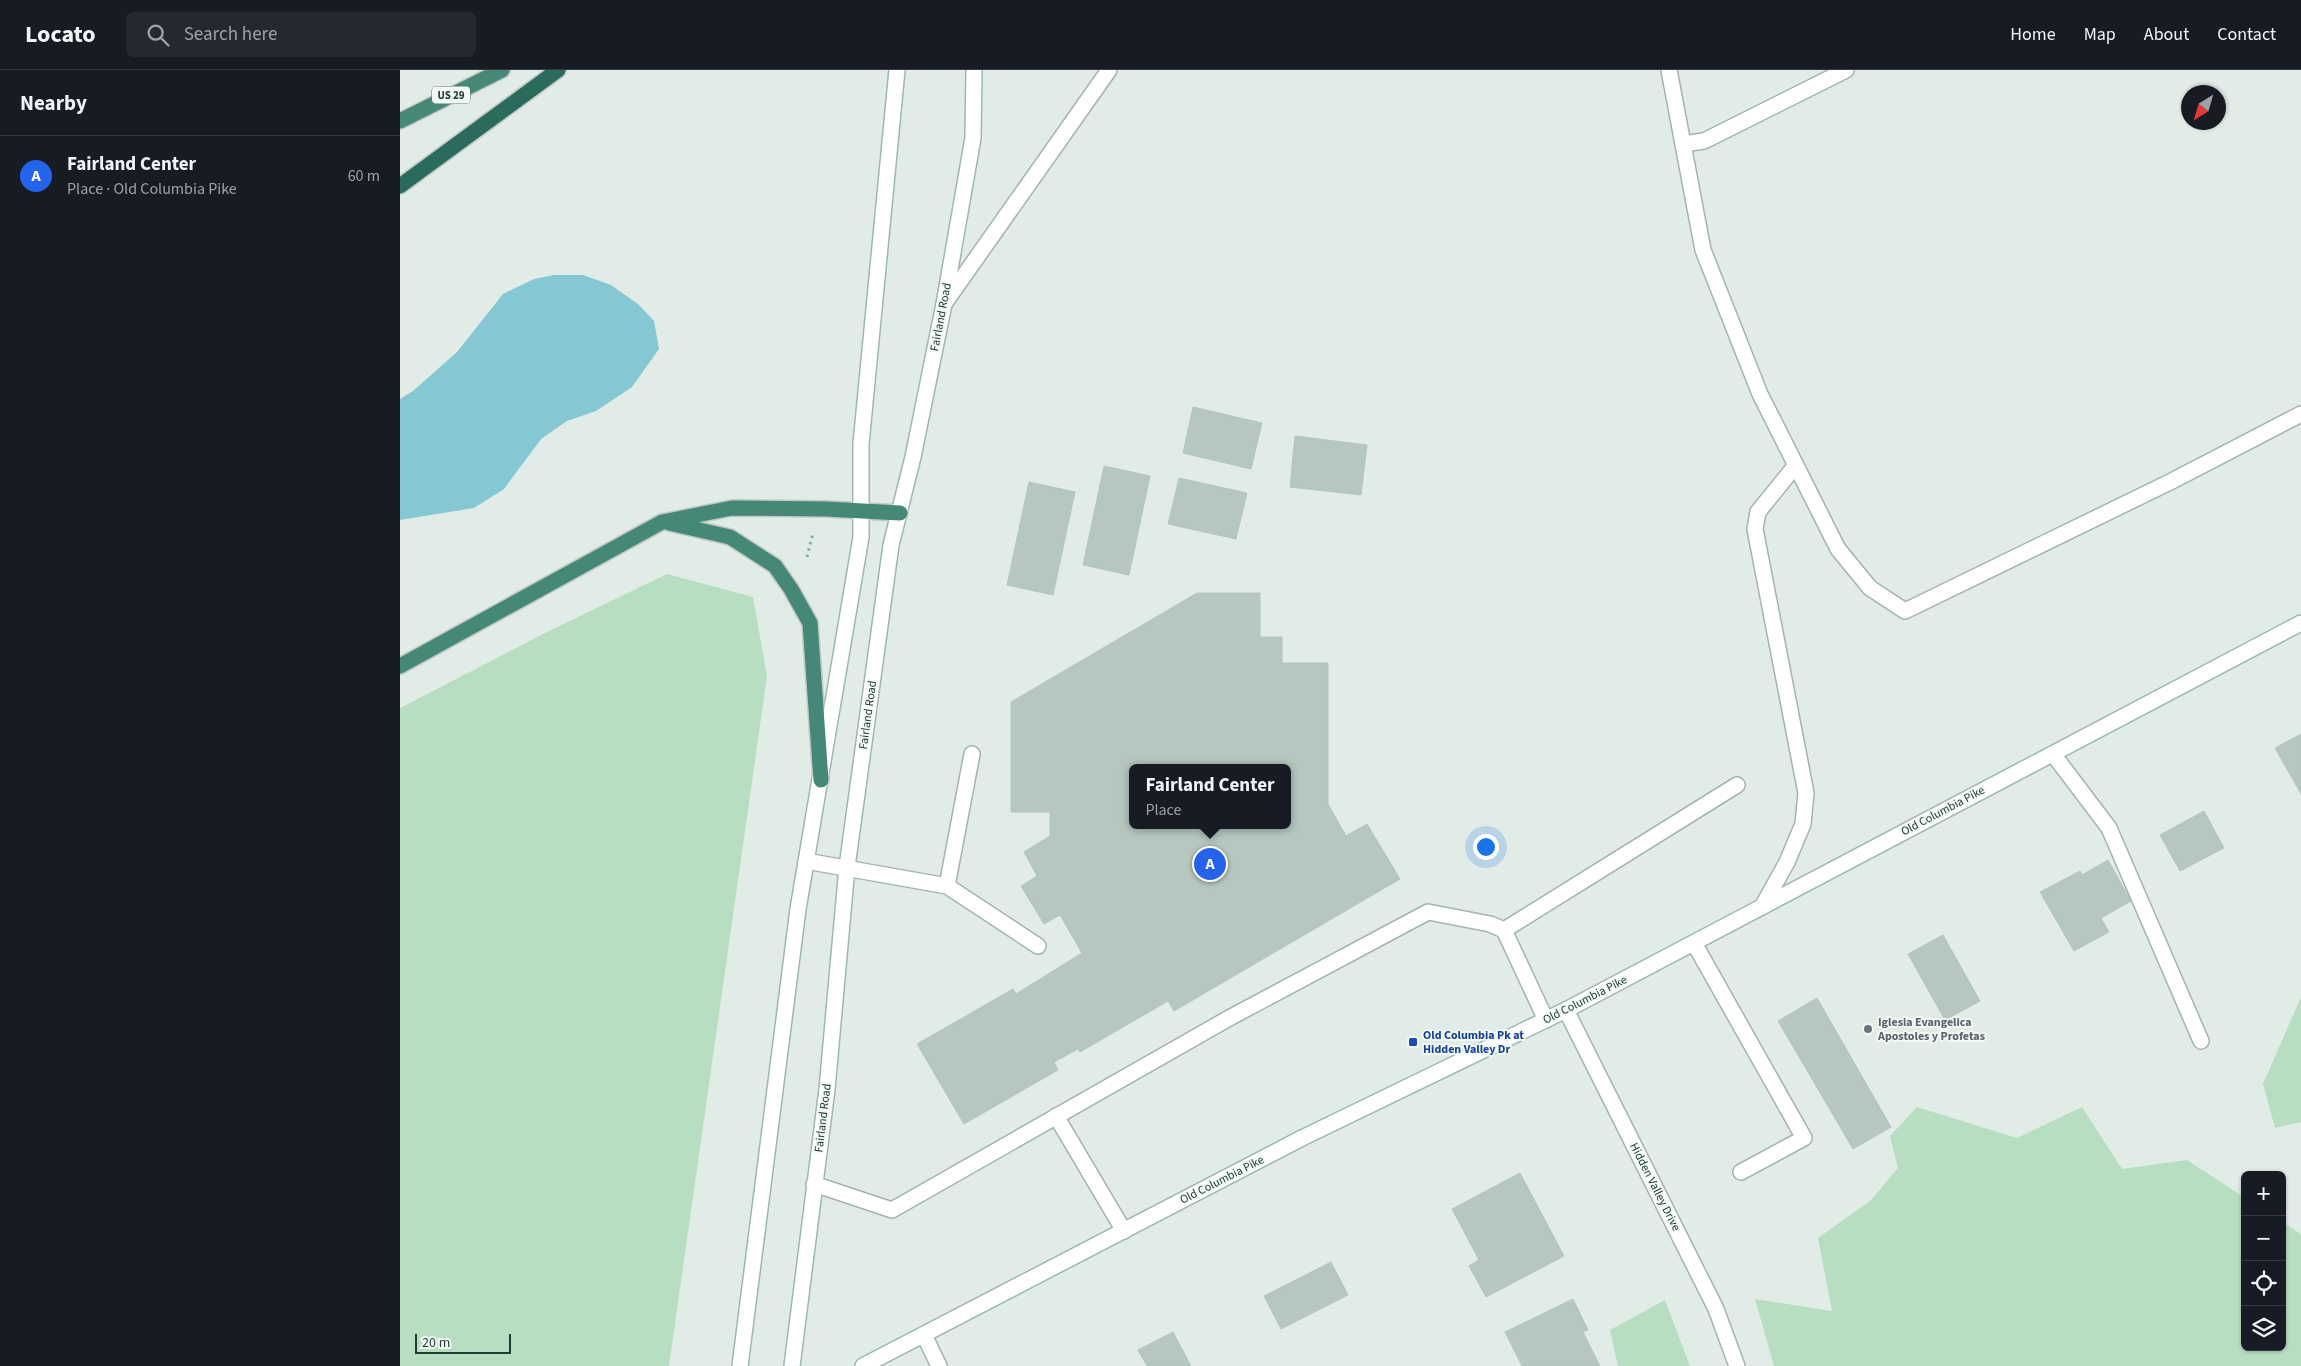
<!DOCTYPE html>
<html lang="en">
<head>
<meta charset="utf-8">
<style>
	body { margin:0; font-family:"Source Sans 3",sans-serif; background:#242831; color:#f1f3f6 }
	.controls { position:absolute; right:15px; bottom:15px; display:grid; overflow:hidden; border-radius:8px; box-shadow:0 1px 4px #0004 }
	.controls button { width:45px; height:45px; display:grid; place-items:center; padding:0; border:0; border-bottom:1px solid #363941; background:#171b24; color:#f1f3f6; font:25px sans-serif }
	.compass { position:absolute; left:1781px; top:15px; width:45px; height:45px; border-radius:50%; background:#171b24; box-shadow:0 1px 4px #0004; rotate:217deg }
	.scale { position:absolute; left:15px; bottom:12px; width:96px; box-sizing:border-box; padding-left:5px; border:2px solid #203d35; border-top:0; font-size:14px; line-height:18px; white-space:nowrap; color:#203d35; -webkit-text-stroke:4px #f1f8f5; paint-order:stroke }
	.you { position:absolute; left:1085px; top:776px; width:18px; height:18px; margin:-12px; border:4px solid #fff; border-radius:50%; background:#1a73e8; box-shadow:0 0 0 8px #1a73e833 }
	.badge { display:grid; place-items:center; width:32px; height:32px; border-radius:50%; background:#2563eb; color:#fff; font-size:16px; font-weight:700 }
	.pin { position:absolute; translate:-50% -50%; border:2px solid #fff; box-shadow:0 1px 5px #0006 }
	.popup { position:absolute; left:729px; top:694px; width:162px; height:65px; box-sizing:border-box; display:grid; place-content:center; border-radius:8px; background:#171b24; filter:drop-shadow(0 1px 4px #0005); font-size:16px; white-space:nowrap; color:#9ea1a6 }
	.popup b { font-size:19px; color:#f1f3f6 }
	.popup::after { content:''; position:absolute; left:50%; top:100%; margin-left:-10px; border:10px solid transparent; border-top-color:#171b24 }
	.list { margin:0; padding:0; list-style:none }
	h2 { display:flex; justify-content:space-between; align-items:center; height:65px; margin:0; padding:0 20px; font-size:21px }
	h2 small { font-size:16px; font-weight:400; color:#9ea1a6 }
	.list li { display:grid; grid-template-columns:32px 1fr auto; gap:15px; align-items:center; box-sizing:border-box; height:80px; padding:0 20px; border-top:1px solid #363941 }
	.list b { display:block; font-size:19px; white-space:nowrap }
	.list p { margin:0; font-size:16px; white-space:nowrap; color:#9ea1a6 }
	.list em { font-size:16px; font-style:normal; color:#9ea1a6 }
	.icon { flex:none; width:28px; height:28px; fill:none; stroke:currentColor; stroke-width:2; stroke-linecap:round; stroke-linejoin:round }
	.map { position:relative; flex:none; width:1901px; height:1296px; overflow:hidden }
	header { display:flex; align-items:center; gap:30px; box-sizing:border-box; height:70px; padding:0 25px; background:#171b24; border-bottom:1px solid #363941 }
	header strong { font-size:24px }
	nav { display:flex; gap:28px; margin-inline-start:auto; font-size:18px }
	.search { width:350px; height:45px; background:#242831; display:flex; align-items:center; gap:12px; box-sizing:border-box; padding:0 18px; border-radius:8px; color:#9ea1a6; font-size:19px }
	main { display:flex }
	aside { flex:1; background:#171b24 }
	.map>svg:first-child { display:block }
	.green { fill:#b8dec2 }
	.water { fill:#85c8d4 }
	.building { fill:#b6c7c0; stroke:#b3c6be; fill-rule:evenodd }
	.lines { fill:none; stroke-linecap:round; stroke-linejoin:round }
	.service-casing { stroke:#a3b4ae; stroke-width:18 }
	.minor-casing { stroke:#a3b4ae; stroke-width:18 }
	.secondary-casing { stroke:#9eb8af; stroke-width:18 }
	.trunk-casing { stroke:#c1c9c6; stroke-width:18 }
	.motorway-casing { stroke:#c1c9c6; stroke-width:18 }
	.path { stroke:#7fb1a1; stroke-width:3; stroke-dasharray:2.5 4; stroke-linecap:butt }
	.service { stroke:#fff; stroke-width:15 }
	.minor { stroke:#fff; stroke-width:15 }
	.secondary { stroke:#fff; stroke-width:15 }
	.trunk { stroke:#468878; stroke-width:15 }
	.motorway { stroke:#2a6b5e; stroke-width:15 }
	.worship-dot { fill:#6b7280; stroke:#f1f8f5; stroke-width:2 }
	.transit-dot { fill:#1a4fb4; stroke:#f1f8f5; stroke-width:2 }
	.labels { text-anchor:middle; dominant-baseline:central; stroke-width:4; stroke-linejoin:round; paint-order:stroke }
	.shield { fill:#f1f8f5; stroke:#5f756f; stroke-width:1 }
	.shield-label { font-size:11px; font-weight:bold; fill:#203d35 }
	.street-label { font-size:12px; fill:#203d35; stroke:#f1f8f5 }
	.worship-label { font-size:12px; font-weight:bold; fill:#5b616d; stroke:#f1f8f5; text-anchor:start }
	.transit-label { font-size:12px; font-weight:bold; fill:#164399; stroke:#f1f8f5; text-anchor:start }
</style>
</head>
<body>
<header>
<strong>Locato</strong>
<div class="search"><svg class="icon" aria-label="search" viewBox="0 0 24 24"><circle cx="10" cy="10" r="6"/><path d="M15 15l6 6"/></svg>Search here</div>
<nav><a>Home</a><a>Map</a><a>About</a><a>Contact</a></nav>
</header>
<main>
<aside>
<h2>Nearby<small></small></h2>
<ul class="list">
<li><span class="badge">A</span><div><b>Fairland Center</b><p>Place · Old Columbia Pike</p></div><em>60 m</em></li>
</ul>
</aside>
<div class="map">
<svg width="1901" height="1296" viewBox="0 0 1901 1296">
	<rect width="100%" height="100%" fill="#e1ece7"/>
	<path class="green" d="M267,504L353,527L367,606L269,1296H0V638L147,562Z
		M1901,927V1052L1875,1058L1863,1014Z
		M1517,1037L1617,1068L1682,1037L1722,1099L1787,1090L1845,1128V1277H1882V1152L1901,1164V1296H1374L1355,1229L1432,1241L1418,1168L1470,1131L1498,1098L1490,1066Z
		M1265,1230L1290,1296H1218L1210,1260Z"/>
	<path class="water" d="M154,205H183L211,215L238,234L254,251L259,279L232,317L196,341L167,351L141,369L104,419L74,438L0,450V329L13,321L57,282L103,224L134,209Z"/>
	<path class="building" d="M793,337L862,353L851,399L783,383Z
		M895,366L967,375L961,425L890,417Z
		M704,396L750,406L729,505L683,495Z
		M779,408L847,423L836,469L768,454Z
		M629,412L675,422L653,525L607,515Z
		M797,523H860V567H882V593H928V734L946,766L967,754L1000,809L774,941L768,931L680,982L678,979L654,992L658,1000L564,1054L517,974L613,919L616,924L682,883L660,845L644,854L621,816L637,806L624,782L650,766V742H611V632ZM732,698H888V755H732Z
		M1901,664V724L1875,678Z
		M1804,741L1824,778L1780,801L1760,765Z
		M1708,790L1731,831L1701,848L1709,862L1674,881L1640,822L1680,801L1682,805Z
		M1543,865L1580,931L1545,950L1508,884Z
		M1417,928L1491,1057L1453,1079L1378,951Z
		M1120,1103L1164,1186L1086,1227L1069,1196L1079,1190L1052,1139Z
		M931,1192L948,1225L881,1259L864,1226Z
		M1173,1229L1188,1260L1183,1262L1200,1296H1122L1105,1262Z
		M773,1262L791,1296H747L738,1280Z"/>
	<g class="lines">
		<defs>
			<path id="service" d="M1269,0L1303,180L1360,324L1438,479L1470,518L1505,541L1772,411L1901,344
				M1283,74L1304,71L1446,0
				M544,234L709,0
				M572,684L547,816L638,876
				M1653,684L1709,758L1801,971
				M406,791L547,816
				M1362,837L1387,792L1403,754L1406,723L1355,459L1358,442L1396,395
				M1294,873L1404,1068L1341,1102
				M1146,950L1104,860L1337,715
				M656,1046L724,1161
				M414,1114L492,1140L831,947L1028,842L1090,854L1104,860
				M524,1265L539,1296"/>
			<path id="minor" d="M1166,940L1316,1239L1337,1296"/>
			<path id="secondary" d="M340,1296L398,839L461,467V374L497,0
				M392,1296L427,1019L447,797L491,475L513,387L544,234L573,68L574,0
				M463,1296L902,1068L1166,940L1901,553"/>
			<path id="trunk" d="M0,51L102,0
				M269,453L330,467L375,496L391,519L410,553L421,710
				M0,596L262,452L332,438L426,439L500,443"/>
			<path id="motorway" d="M0,116L158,0"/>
		</defs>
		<use href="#service" class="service-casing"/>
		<use href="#minor" class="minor-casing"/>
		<use href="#secondary" class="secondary-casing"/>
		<use href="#trunk" class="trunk-casing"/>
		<use href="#motorway" class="motorway-casing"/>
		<path class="path" d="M407,487L413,463"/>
		<use href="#service" class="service"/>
		<use href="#minor" class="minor"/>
		<use href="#secondary" class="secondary"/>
		<use href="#trunk" class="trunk"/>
		<use href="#motorway" class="motorway"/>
	</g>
	<circle class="worship-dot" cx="1468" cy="959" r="5"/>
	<rect class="transit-dot" x="1008" y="967" width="10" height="10" rx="2.5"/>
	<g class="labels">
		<rect class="shield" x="32" y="16.5" width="38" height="17" rx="4"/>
		<g class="shield-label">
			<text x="51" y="25">US 29</text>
		</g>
		<g class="street-label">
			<text transform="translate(541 247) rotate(-79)">Fairland Road</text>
			<text transform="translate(468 645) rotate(-82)">Fairland Road</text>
			<text transform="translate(1543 741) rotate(-28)">Old Columbia Pike</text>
			<text transform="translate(1185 930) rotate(-27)">Old Columbia Pike</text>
			<text transform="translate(423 1048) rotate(-83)">Fairland Road</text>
			<text transform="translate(822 1110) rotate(-27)">Old Columbia Pike</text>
			<text transform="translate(1255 1117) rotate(63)">Hidden Valley Drive</text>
		</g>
		<g class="worship-label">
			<text x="1478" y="952">Iglesia Evangelica<tspan x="1478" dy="14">Apostoles y Profetas</tspan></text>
		</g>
		<g class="transit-label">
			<text x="1023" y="965">Old Columbia Pk at<tspan x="1023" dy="14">Hidden Valley Dr</tspan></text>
		</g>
	</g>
</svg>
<div class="controls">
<button>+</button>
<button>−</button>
<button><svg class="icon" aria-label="locate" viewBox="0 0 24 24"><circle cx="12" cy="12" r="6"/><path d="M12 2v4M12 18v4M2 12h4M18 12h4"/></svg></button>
<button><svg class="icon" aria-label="layers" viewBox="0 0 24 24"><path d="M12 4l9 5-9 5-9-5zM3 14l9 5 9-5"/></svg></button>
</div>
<svg class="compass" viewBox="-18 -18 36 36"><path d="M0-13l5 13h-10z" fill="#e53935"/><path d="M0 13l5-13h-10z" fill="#9ea1a6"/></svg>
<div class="scale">20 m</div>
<div class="you"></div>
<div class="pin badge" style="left:810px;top:794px">A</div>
<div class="popup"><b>Fairland Center</b>Place</div>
</div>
</main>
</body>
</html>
